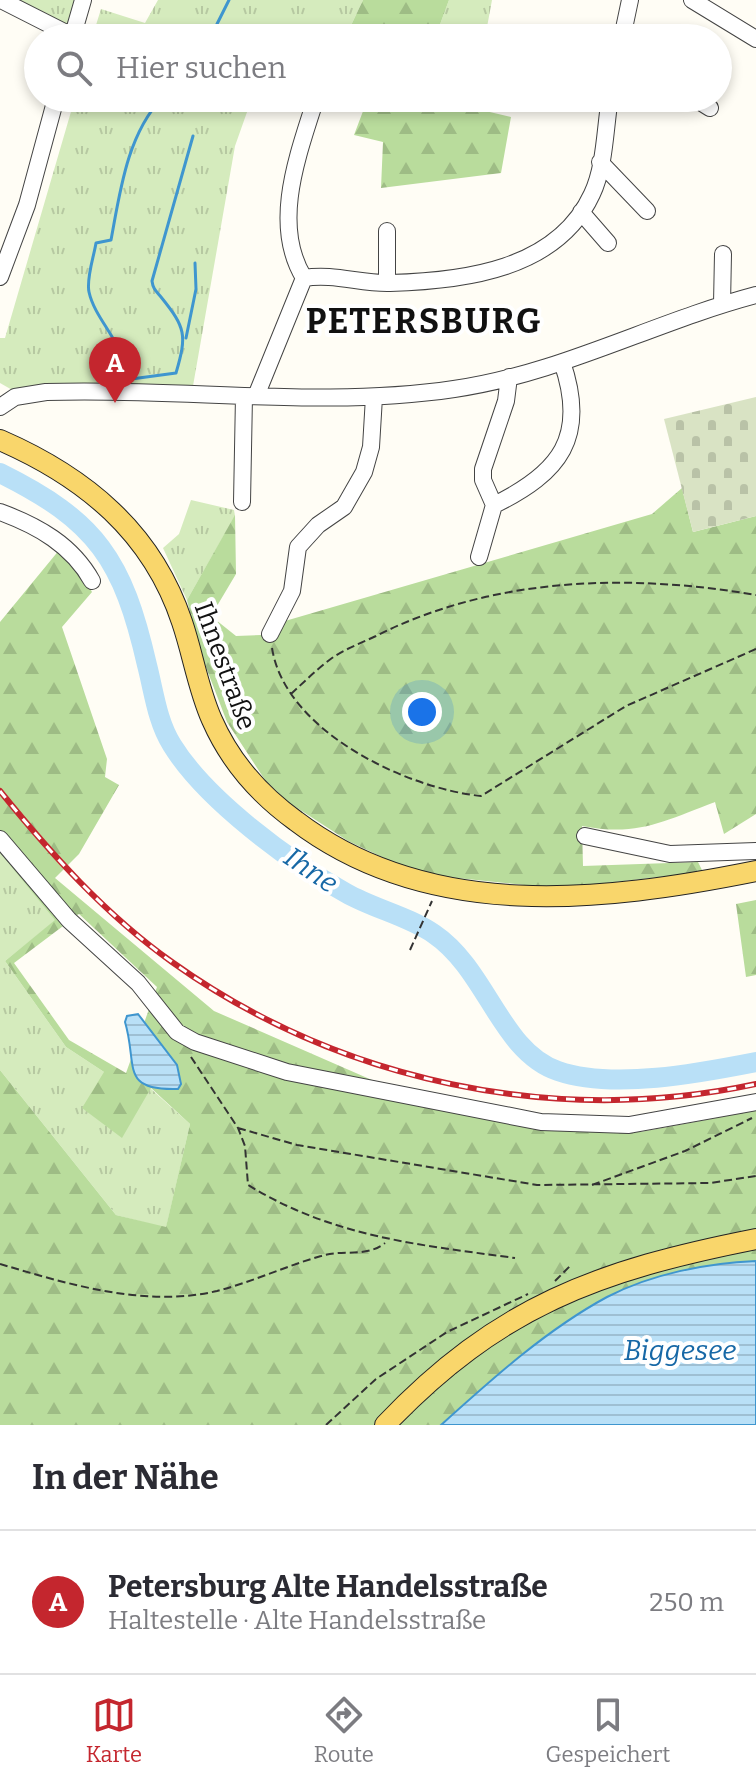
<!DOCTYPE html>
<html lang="de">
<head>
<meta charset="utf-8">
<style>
	body { margin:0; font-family:Bitter,serif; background:#f2f2f3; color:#2b2b33 }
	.you { position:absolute; left:422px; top:712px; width:28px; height:28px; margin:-20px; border:6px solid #fff; border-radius:50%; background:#1a73e8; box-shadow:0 0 0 12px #1a73e833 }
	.badge { display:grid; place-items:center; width:52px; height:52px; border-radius:50%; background:#c4262e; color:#fff; font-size:26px; font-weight:700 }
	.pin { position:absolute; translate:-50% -66px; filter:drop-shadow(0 2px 4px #0008) }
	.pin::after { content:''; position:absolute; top:42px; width:28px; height:24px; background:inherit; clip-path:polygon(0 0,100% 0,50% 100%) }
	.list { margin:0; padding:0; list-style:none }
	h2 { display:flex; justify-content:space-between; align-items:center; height:104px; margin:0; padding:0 32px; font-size:34px }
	h2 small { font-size:26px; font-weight:400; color:#7c7c81 }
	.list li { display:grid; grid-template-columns:52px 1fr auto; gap:24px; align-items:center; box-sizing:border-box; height:144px; padding:0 32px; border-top:2px solid #e1e1e2 }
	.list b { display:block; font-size:30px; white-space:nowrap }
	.list p { margin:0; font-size:26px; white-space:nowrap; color:#7c7c81 }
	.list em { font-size:26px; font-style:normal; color:#7c7c81 }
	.icon { flex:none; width:44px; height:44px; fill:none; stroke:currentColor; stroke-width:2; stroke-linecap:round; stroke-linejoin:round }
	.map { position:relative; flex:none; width:756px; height:1425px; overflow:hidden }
	.search { position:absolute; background:#fff; box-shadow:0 4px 12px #0003; left:24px; right:24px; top:24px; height:88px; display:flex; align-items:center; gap:20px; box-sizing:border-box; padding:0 28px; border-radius:44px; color:#7c7c81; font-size:30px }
	.sheet { height:248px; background:#fff }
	nav { display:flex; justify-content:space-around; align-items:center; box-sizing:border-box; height:112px; border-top:2px solid #e1e1e2; background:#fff; font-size:22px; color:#7c7c81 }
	nav a { display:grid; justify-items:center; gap:4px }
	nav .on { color:#c4262e }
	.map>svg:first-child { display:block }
	.grass { fill:url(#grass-tufts) }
	.forest { fill:url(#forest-firs); fill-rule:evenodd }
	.cemetery { fill:url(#cemetery-stones) }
	.water { fill:url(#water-rules); stroke:#3f96cf; stroke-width:2 }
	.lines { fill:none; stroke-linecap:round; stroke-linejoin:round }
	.stream { stroke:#3f96cf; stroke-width:3 }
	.river { stroke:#b9e0f7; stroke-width:20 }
	.minor-casing { stroke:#444; stroke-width:18 }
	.major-casing { stroke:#222; stroke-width:22 }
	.path { stroke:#333; stroke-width:2; stroke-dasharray:8 4; stroke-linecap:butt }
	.minor { stroke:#fff; stroke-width:16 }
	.major { stroke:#f9d66b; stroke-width:20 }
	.rail-casing { stroke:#c4262e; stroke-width:6 }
	.rail { stroke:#fff; stroke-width:3; stroke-dasharray:9; stroke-linecap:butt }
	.labels { text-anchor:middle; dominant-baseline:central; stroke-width:8; stroke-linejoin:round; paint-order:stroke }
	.street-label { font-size:26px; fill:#111; stroke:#fff }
	.water-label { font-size:28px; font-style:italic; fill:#1768a6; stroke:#fff }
	.district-label { font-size:34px; font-weight:bold; letter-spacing:2px; fill:#111; stroke:#fff }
</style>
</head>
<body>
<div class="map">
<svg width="756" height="1425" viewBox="0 0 756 1425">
	<defs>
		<pattern id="grass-tufts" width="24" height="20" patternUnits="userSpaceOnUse" patternTransform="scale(2)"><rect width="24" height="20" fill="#d5ebbd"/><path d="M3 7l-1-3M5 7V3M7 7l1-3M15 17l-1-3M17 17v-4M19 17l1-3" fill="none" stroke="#b6c8a1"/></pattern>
		<pattern id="forest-firs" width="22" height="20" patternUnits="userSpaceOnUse" patternTransform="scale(2)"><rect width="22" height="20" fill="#b9dc9c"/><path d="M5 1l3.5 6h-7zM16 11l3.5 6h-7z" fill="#9ebc85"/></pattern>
		<pattern id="cemetery-stones" width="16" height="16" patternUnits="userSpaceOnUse" patternTransform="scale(2)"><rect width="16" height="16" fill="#d9e3c4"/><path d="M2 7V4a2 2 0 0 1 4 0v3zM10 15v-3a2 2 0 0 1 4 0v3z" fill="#b9c2a7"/></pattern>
		<pattern id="water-rules" width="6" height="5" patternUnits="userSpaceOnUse" patternTransform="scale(2)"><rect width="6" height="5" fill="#b9e0f7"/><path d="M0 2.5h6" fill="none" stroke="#9ebfd3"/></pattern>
	</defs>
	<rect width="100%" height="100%" fill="#fffdf5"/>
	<path class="grass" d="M10,0H77L69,29Z
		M158,0H363L345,38H92L101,9L145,23Z
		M449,0H492L485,38H435Z
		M75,98H252L235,146L193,386L14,391L0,383V338H5Z
		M191,500L234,510L235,516L187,600L163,548L179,534Z
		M0,853L56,920L5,961L66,1047L104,1072L150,1088L190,1124L166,1228L116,1215L0,1070Z"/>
	<path class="forest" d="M363,0H449L435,38H345Z
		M368,98H430L511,117L501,173L381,188L383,142L354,135Z
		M682,488L693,532L756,516V814L724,834L715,802C664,821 638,837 582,826L583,866L698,862L703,872L581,886L543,887L418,874L348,841L288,802L265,780L227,722L199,649L187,600L235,515L236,574L211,616L236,636L261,635L285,621L652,514Z
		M60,549L78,567L92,592L62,627L107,759L105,777L119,785L79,854L55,878L214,1011L436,1108L533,1126L640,1132L716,1118L756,1100V1261C707,1264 651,1274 607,1297C546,1330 492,1379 441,1425H0V1070L116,1215L166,1227L190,1124L151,1088L122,1138L82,1108L104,1072L66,1047L5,961L55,920L0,853V622ZM79,914L157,987L126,1073L69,1040L14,963Z
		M756,900V975L746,977L736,904Z"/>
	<path class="cemetery" d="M756,397V516L693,532L664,419Z"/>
	<path class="water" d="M138,1014L177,1065L181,1084L178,1089C119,1091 138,1065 125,1022L127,1016Z
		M756,1261V1425H441C492,1379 546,1330 607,1297C651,1274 707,1263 756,1261Z"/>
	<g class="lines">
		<path class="stream" d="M210,38L229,0
			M186,338L196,289L195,263
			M124,380L176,373C187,335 186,328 161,297C156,291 153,289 152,281L193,136
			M123,384C132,348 96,324 89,292C86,279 94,256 96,243L111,240C120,192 127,135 162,98"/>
		<path class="river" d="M0,473C97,521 123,560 147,665C154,692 157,721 172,745C206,800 290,862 346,893C374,909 408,916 434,934C487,970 501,1052 558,1071C613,1090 700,1073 756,1062"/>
		<defs>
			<path id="minor" d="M1,0L72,36
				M692,0L756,39
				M72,38L83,0
				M622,38L630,0
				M694,98L710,108
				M600,162L647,211
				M581,212L608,243
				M0,277L27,205L56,98
				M304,278C271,224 298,155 316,98
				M387,283V231
				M722,304L723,254
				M256,396L304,278C334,273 361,284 390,283C463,281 557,270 592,194C605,167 605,128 610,98
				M0,407L15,397L46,392C182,387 319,409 454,389C559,374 654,322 756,295
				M242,502L244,396
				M494,505L483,480V469L506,401L509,377
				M0,512C38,526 72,545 92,581
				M479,557L494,505C560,473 588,437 562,362
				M270,634L292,591L298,547L318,525L344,507L364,472L371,447L374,397
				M585,836L670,854L756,851
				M0,839L69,920L138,983L177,1032L195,1042L287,1072L541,1122L629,1125L756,1102"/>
			<path id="major" d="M0,440C85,477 152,532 182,622C193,654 198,689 212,720C230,761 260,795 296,821C429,922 602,902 756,871
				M385,1425C498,1306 599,1270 756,1239"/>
		</defs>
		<use href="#minor" class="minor-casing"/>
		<use href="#major" class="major-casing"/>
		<path class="path" d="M272,648C285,731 405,788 481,796L626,706L756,649
			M291,694C304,682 317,669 332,658C345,649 361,643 376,636C493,577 628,573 756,595
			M410,950L432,901
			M191,1057L238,1128L245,1146L248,1185C333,1237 419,1245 515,1258
			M238,1128L297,1145L537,1185L710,1183L756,1176
			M592,1185L685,1151L752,1118
			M0,1264C68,1284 145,1308 217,1291C252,1282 286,1266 321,1256C343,1249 366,1258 385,1243
			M555,1281L571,1265
			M326,1425L376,1379L447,1332L528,1294"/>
		<use href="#minor" class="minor"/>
		<use href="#major" class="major"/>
		<defs>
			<path id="rail" d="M0,791C50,853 107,916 172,962C340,1082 555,1127 756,1084"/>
		</defs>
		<use href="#rail" class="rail-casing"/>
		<use href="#rail" class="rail"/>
	</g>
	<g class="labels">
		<g class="street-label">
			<text transform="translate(225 666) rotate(70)">Ihnestraße</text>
		</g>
		<g class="water-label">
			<text transform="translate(311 870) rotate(34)">Ihne</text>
			<text x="680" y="1350">Biggesee</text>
		</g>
		<g class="district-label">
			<text x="424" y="321">PETERSBURG</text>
		</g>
	</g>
</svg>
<div class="you"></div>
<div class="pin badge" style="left:115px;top:403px">A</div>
<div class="search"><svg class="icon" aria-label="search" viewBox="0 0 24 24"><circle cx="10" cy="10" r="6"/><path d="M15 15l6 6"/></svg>Hier suchen</div>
</div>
<section class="sheet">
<h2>In der Nähe<small></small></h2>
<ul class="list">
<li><span class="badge">A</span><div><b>Petersburg Alte Handelsstraße</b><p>Haltestelle · Alte Handelsstraße</p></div><em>250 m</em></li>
</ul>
</section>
<nav>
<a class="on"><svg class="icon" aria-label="map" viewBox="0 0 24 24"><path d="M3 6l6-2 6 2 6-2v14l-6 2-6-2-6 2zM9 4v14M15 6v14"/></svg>Karte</a>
<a><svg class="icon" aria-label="directions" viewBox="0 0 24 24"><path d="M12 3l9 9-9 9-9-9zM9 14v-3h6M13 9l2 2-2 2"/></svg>Route</a>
<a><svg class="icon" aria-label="saved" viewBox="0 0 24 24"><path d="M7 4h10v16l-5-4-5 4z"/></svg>Gespeichert</a>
</nav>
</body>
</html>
